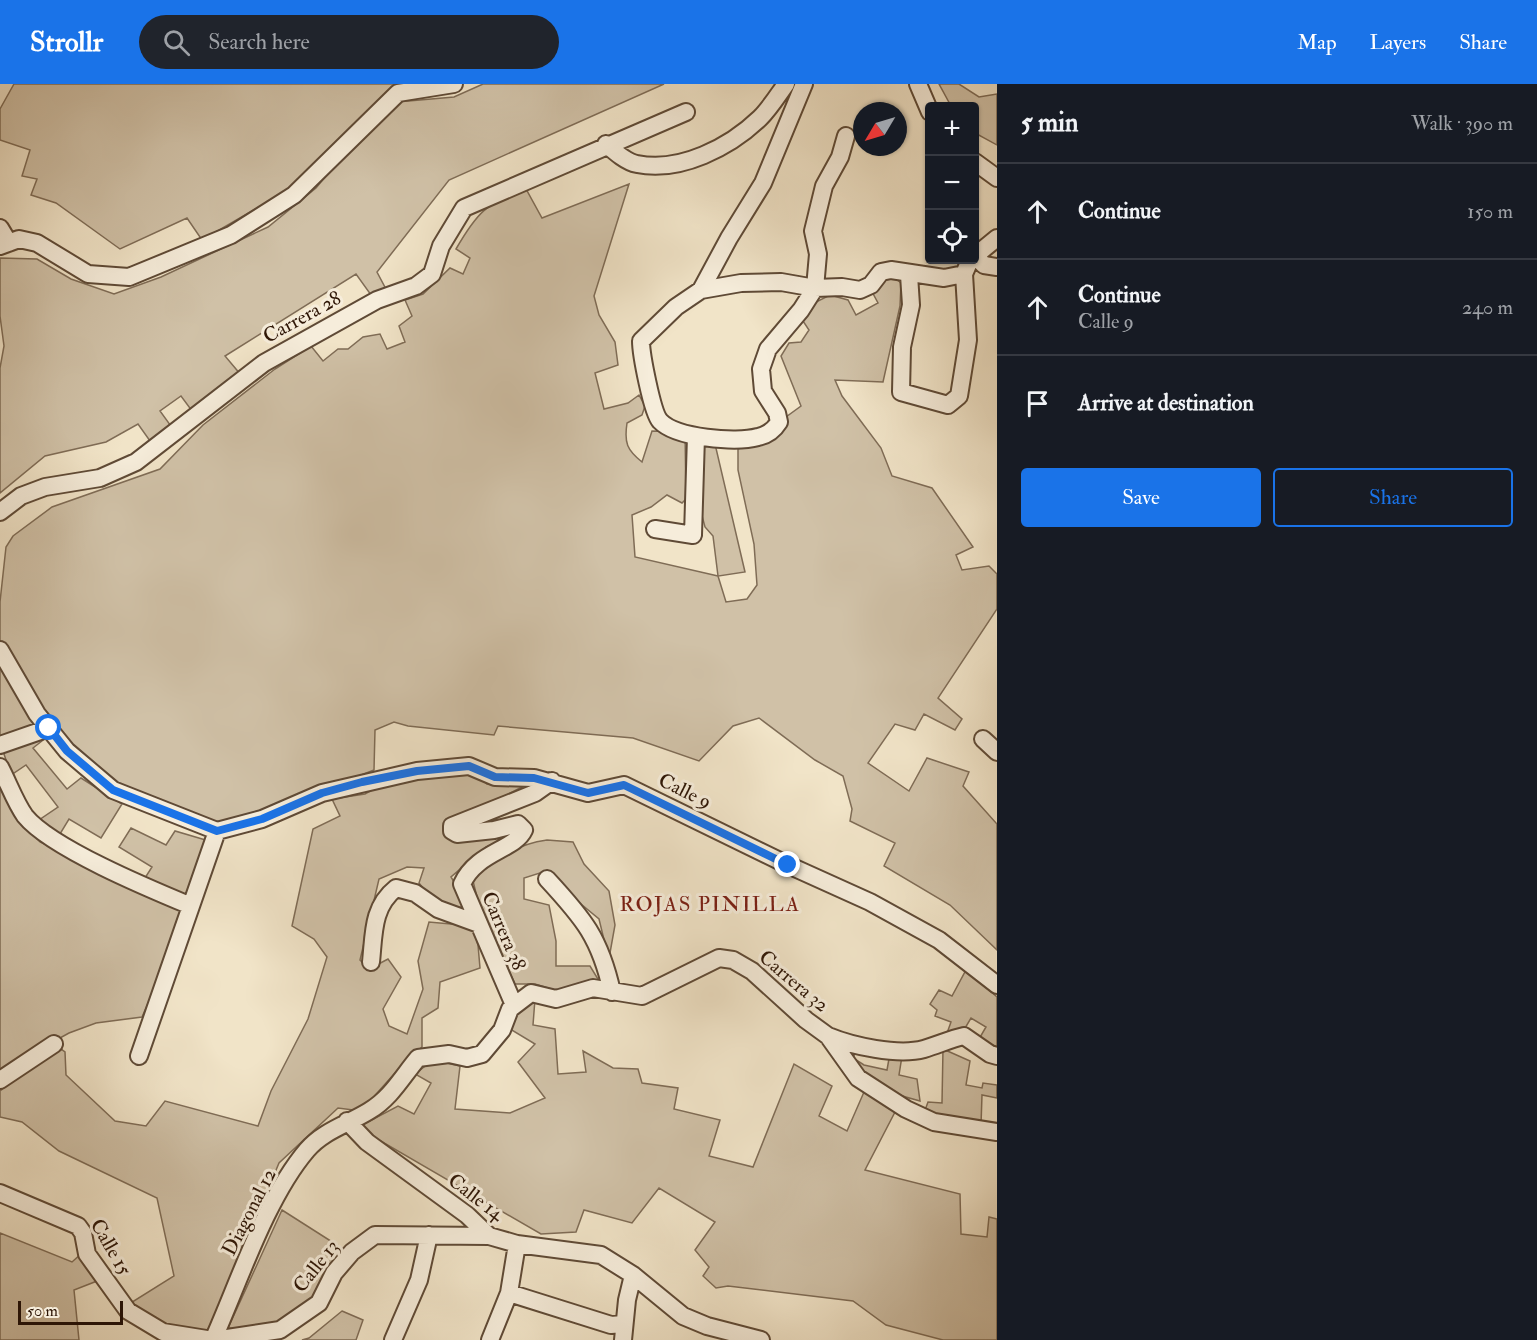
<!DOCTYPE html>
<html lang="en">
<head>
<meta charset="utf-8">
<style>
	body { margin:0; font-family:"IM FELL Double Pica",serif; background:#20242c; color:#f1f3f6 }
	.controls { position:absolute; right:18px; top:18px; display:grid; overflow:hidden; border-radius:6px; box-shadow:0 2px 4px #0004 }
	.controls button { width:54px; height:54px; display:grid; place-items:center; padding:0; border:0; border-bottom:2px solid #363941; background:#171b24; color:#f1f3f6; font:30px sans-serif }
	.compass { position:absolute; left:853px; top:18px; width:54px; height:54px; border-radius:50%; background:#171b24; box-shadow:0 2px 4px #0004; rotate:232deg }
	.scale { position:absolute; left:18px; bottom:15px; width:105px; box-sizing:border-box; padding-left:6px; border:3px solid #2e1606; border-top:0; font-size:16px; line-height:21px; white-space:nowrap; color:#2e1606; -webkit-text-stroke:4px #f6eddb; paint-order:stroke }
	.stop { position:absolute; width:18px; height:18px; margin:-14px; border:4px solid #1a73e8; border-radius:50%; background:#fff }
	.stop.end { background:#1a73e8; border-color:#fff; box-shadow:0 2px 6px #0008 }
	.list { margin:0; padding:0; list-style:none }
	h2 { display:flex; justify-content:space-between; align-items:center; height:78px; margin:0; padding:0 24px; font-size:26px }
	h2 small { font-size:20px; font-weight:400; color:#9ea1a6 }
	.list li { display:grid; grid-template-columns:39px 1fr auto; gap:18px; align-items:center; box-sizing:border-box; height:96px; padding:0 24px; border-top:2px solid #363941 }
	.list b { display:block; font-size:22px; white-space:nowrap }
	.list p { margin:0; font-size:20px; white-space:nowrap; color:#9ea1a6 }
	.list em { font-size:20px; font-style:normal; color:#9ea1a6 }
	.actions { display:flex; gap:12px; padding:18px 24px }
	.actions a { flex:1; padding:14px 0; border:2px solid #1a73e8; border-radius:6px; text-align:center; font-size:21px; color:#1a73e8 }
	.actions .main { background:#1a73e8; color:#fff }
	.icon { flex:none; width:33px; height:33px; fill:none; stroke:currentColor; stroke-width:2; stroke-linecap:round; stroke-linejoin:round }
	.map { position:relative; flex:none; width:997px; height:1256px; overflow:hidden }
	header { display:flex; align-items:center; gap:36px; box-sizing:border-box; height:84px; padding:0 30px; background:#1a73e8; color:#fff }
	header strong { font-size:28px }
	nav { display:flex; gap:33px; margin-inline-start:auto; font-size:21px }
	.search { width:420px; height:54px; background:#20242c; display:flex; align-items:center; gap:15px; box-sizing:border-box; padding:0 21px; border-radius:33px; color:#9ea1a6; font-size:22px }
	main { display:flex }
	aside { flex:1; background:#171b24 }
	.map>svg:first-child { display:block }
	.green { fill:#d0c1a7; stroke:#7f6c56; stroke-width:1.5 }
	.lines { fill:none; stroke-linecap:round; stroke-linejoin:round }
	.minor-casing { stroke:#5f4a36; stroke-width:20 }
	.minor { stroke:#f6eddb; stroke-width:16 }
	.route { stroke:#1a73e8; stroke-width:8 }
	.labels { text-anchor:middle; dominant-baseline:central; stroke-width:6; stroke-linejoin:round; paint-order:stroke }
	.street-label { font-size:20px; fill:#2e1606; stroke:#f6eddb }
	.neighbourhood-label { font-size:21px; letter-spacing:1.5px; fill:#7a1f14; stroke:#f6eddb }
</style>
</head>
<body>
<header>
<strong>Strollr</strong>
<div class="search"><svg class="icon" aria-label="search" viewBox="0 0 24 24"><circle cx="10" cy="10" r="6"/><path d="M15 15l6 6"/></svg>Search here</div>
<nav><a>Map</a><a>Layers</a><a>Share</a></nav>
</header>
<main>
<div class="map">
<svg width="997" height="1256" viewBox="0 0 997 1256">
	<rect width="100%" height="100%" fill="#f1e4c8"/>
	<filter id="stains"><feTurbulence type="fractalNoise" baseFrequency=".00333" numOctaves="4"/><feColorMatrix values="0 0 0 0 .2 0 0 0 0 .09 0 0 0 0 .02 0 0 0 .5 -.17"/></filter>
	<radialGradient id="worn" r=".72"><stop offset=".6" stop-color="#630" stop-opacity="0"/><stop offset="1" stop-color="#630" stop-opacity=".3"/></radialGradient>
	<path class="green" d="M14,0H400L290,105L202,156L187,134L120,165L56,119L31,111L37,95L22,92L30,66L0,56V25Z
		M483,0H664L449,96L377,188L387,207L371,211L356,190L225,272L241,291L195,331L181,312L160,327L176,349L155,364L138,340L106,358L45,372L0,409V284L4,262L0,232V174L37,175L71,195L114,210L161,193L268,143L316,104L345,69L397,18L454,13Z
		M939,0H959L979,13L997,10V61L975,49V22H951Z
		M629,100L594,212L599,231L615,258L618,281L595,289L604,325L628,319L639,311L645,322L642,331L627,339C624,359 627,366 642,378L652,347L685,348L686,415L682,419L667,411L651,423L632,431L635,473L718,492L713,452L705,443L701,428L702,359L715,360L745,488L718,492L726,518L747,515L757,501L754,460L738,386V365L774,353L786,333L801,322L781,272L789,259L801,258L809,246L799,231L804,224L830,211L848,216L856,231L878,219L870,204L878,197L895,194L901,199L900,222L883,298L835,296L842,312L881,364L892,392L932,404L973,463L956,471L962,486L989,482L997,490V525L938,614L962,635L955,646L924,630L915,646L895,640L868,679L909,707L927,674L969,688L963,702L997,740V866L950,821L884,782L895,759L850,737L852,725L843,692L815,676L759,634L733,642L699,677L633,654L498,642L494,651L408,642L394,638L375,646L374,686L259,731L219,740L120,701L75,668L31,612L0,557V518L6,463L13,452L52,423L160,385L203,341L275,285L311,262L323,277L338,265H348L363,253L380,250L387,265L405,258L399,242L412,232L405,216L423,210L450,184L463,190L470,174L456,165C478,127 486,120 526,105L542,134Z
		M0,573L39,641L0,656Z
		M47,653L33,664L67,705L81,694L122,720L101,754L69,735L60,750L39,736L58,723L26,681L11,691L2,664Z
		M461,690L479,692L487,700L531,698L479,726L453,735L444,743L454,758L474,757L509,748L516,752L486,763L451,793L460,808L463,828L430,813L419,799L424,784L407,783L379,795L360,876L369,885L388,875L401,893L383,925L389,942L407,950L423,905L418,877L429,838L473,842L478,861L480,884L440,898L438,924L422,934V963L403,980L361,1027L338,1024L279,1079L208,1250L165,1242L129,1220L174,1192L157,1114L59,1067L22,1038L0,1033V1007L58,963L65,968L66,991L115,1037L146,1042L165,1017L258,1042L271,1007L308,935L327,873L314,855L292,842L313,745L340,732L332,715L365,710L388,697Z
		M0,697L16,731L40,758L182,824L171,867L142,933L96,939L69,949L0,987Z
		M131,744L166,761L175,747L209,757L188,812L143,797L152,783L119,763Z
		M547,756L573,758L584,780L609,807L615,841L610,869L606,864L599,835L559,802L546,787L524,794V815L549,821L556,857V882H590L601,900L558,907L535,900H515L478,817L473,797C491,775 518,760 547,756Z
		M966,886L997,913V963L979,955L986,943L971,934L961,951L946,952L951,938L935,932L937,926L930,920L939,906L952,912Z
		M535,915L533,941L555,945L558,990L586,988L583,967L613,984L638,985L642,999L678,1004L674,1025L720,1036L709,1072L753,1083L794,980L832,1002L819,1032L847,1047L864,1008L895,1028L865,1086L960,1110L961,1150L987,1153L989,1133L997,1135V1256H943L886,1241L853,1217L728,1202L716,1204L703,1192L709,1183L695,1166L715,1138L659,1104L632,1139L584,1126L576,1148L541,1150L360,1045L362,1041L398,1022L414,1030L431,999L415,990L433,976L460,982L455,1025L510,1029L545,1014L518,978L535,960L510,945L520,924Z
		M835,956L857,965L853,974L864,981L887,986L890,969L902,972L899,991L917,995L920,1017C878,1007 859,991 835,956Z
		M943,965L970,977L966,1001L982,1004L983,999L997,1001V1014L982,1011L981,1041L924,1029L928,1018L942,1019Z
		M282,1126L348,1168C334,1186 300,1235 279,1243C265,1249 242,1246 228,1244Z
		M0,1149L72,1178L81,1170L97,1197L74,1206L79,1256H0Z
		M342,1227L363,1236L356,1256H302L309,1254Z"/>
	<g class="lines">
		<defs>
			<path id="minor" d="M804,0L763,99L729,154L701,206L676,223L641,257C641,270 652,328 660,337C676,354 736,359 758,353C768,351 774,346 779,338L777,329L763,307L761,285L768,265L801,226L815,204L818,170L813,147L824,102L840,73L846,52
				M918,0L930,28
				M606,60C615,68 626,78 637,80C680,89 730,63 760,34C770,24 778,11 786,0
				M975,78L997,94
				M0,144L9,159
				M0,162L19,155L37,159L88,190L129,193L231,151L294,111L398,9L454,0
				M975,172L997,154
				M975,172L984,181L997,183
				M909,191L911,221L902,263L901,308L948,321L959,312L968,256L964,190
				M701,206L741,199L781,198L815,204L842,203L860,206L871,201L881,188L891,186L944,194L964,190L970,176
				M0,428L21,412L45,403L100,394L136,378L264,279L377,216L416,202L432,190L441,162L464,124L686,28
				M655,445L693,451L696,352
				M0,566L37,630L67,667L113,706L217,747L262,735L322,709L417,687L469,682L495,693L534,694L588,709L624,701L788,781L870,818L939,856L997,901
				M983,655L997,668
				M0,661L49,644
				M0,683C8,698 15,718 25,732C51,764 150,805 191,822
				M547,795C584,835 600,854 612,908
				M371,878C374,850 372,823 396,804L415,809L438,825L479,840
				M514,921L462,800C476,768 515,766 524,746L518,740L494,746L457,750L452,747V742L535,709L552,697
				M828,952C852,962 898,972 924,965C938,961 950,955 964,952L990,970L997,972
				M139,972L217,747
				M0,996L54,960
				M347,1037L367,1058L467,1131L489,1152L517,1160L601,1171L633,1191L683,1232L707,1242L761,1256
				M0,1109L78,1142L83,1149L87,1170L128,1227L163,1248L213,1256
				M509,1209L611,1241L623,1240
				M213,1256C239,1198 266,1114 307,1066C323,1047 348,1040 369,1027C391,1014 402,993 418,974L449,970L467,974L482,970L502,946L510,925L531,909L556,915L593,904L642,912L719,874L733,876L752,887L806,936L828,952L858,994L906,1025L934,1038L997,1048
				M214,1256L280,1246L319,1219L334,1189L352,1168L375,1151L489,1152
				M393,1256L419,1196L429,1151
				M490,1256L509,1209L517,1160
				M623,1256L627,1216L633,1191"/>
		</defs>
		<use href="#minor" class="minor-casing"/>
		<use href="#minor" class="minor"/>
	</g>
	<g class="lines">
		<path class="route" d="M49,644L67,667L113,706L217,747L262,735L322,709L362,698L417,687L469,682L495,693L534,694L588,709L624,701L788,781"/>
	</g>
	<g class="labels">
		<g class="street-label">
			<text transform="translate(302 233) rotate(-29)">Carrera 28</text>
			<text transform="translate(685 707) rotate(26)">Calle 9</text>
			<text transform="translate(504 847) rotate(67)">Carrera 38</text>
			<text transform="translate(794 897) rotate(40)">Carrera 32</text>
			<text transform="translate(476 1113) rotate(37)">Calle 14</text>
			<text transform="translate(249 1128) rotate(-63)">Diagonal 12</text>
			<text transform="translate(111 1163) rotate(60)">Calle 15</text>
			<text transform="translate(316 1182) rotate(-52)">Calle 13</text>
		</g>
		<g class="neighbourhood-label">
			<text x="710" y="820">ROJAS PINILLA</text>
		</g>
	</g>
	<rect width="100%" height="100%" filter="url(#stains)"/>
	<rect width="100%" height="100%" fill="url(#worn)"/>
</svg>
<div class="controls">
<button>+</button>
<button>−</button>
<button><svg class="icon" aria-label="locate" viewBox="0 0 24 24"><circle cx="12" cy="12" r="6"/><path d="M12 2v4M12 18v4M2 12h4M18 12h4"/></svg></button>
</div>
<svg class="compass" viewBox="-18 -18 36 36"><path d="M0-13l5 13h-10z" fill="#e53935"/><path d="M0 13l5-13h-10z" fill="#9ea1a6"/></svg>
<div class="scale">50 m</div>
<div class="stop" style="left:49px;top:644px"></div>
<div class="stop end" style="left:788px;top:781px"></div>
</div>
<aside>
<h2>5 min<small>Walk · 390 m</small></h2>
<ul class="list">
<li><svg class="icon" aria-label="ahead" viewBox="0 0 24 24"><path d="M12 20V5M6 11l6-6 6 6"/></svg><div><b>Continue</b></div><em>150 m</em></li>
<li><svg class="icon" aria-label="ahead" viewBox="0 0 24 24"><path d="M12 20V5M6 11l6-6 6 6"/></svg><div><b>Continue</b><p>Calle 9</p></div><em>240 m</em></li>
<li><svg class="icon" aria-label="arrive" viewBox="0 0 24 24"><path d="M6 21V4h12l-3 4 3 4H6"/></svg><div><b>Arrive at destination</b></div></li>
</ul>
<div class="actions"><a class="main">Save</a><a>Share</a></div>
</aside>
</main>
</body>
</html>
